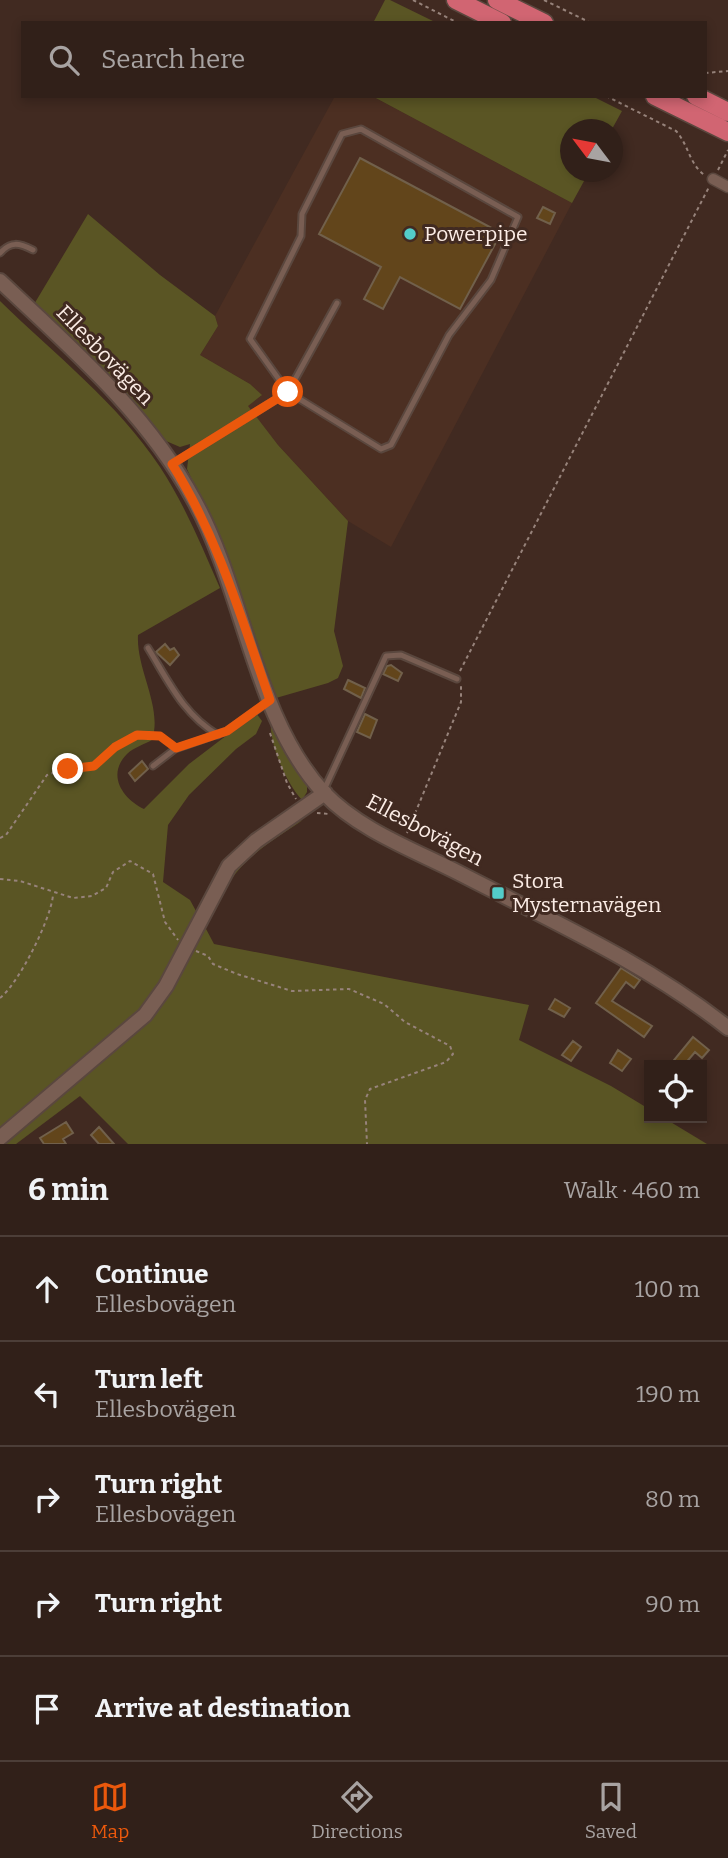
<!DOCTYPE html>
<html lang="en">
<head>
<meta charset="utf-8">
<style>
	body { margin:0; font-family:Bitter,serif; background:#392822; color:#f1f3f6 }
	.controls { position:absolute; right:21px; bottom:21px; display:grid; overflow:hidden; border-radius:0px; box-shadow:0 4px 10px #0003 }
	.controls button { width:63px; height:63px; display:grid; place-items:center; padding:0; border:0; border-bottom:2px solid #4c3e38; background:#312019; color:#f1f3f6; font:35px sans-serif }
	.compass { position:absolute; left:560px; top:119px; width:63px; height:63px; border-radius:50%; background:#312019; box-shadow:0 4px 10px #0003; rotate:302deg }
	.stop { position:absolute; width:21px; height:21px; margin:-16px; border:5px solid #ea580c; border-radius:50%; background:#fff }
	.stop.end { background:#ea580c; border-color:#fff; box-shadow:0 2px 7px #0008 }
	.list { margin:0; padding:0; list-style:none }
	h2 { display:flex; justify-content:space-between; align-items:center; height:91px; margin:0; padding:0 28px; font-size:30px }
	h2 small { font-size:23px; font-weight:400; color:#a8a3a2 }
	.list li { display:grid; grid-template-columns:46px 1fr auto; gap:21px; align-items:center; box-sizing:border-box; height:105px; padding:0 28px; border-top:2px solid #4c3e38 }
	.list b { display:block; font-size:26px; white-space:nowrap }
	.list p { margin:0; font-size:23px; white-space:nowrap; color:#a8a3a2 }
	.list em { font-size:23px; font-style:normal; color:#a8a3a2 }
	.icon { flex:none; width:38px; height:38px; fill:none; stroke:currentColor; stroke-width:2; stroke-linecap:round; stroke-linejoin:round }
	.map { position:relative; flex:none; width:728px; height:1144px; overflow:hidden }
	.search { position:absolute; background:#312019; box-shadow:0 4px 10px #0003; left:21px; right:21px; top:21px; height:77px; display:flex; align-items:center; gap:18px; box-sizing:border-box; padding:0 24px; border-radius:0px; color:#a8a3a2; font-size:26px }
	.sheet { height:616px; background:#312019 }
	nav { display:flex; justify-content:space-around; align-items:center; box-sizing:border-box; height:98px; border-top:2px solid #4c3e38; background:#312019; font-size:19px; color:#a8a3a2 }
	nav a { display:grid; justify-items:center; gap:4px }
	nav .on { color:#ea580c }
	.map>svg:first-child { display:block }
	.built { fill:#4c2f22 }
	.green { fill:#5a5524 }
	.building { fill:#62451b; stroke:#71604b; stroke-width:2 }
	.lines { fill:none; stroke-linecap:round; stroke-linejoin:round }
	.lane-casing { stroke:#5a473e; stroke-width:9 }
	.street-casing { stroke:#5a473e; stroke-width:13 }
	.secondary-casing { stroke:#5a473e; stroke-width:18 }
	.highway-casing { stroke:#5a473e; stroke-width:21 }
	.path { stroke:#97837b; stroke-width:2; stroke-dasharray:3.5 3.5; stroke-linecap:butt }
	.lane { stroke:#795e53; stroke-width:5 }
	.street { stroke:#795e53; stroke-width:10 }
	.secondary { stroke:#795e53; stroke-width:14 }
	.highway { stroke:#d16572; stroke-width:18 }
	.route { stroke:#ea580c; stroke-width:9 }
	.poi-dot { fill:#53cdc9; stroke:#412a21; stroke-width:2.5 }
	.labels { text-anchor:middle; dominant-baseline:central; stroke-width:6; stroke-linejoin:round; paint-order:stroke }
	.poi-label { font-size:21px; fill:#fcede6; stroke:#412a21; text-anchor:start }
	.street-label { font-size:21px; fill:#fcede6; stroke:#412a21 }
</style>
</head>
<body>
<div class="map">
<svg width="728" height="1144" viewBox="0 0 728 1144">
	<rect width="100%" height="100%" fill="#412a21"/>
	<path class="built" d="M335,96H372L572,203L391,547L348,521L278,445L247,406L261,396L250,384L200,355L218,326L215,316Z"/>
	<path class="green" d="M385,0H390L437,23H373Z
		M372,96H592L622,111L612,129L570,130V172H589L572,203Z
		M88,214L160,275L215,316L218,326L200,355L250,384L262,395L248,406L278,445L348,521L334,631L343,666L338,678L328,683L276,698L228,559L187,469L190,444L180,447L166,441L126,394L33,306Z
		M0,301C55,355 117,402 160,467C185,505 202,547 220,588L138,635C136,670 163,707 152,740C145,744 133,748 127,754C106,775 123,799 144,809L189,764L256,713L262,721L256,734L236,749L189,795L168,825L163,882L190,900L202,922L234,869L275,834L303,820C247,857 234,865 205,927L214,944L529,1005L519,1040L611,1086L649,1109V1118H664L707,1144H128L80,1096L16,1144H0Z
		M271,718L307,783V792L302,800C286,783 268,742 271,718Z"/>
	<path class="building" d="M360,158L501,233L460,309L400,277L383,309L364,299L381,267L319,234Z
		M543,207L555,213L550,224L537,218Z
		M165,644L170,650L174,648L179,655L170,665L156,652Z
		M391,665L402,673L398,681L383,674L387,666Z
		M348,680L365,688L361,698L344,689Z
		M365,714L377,720L370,738L357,732Z
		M142,761L148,769L135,781L129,773Z
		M621,968L640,980L634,988L626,982L612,1001L652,1026L644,1037L596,1003Z
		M555,999L570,1008L564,1017L549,1009Z
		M693,1037L709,1050L702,1058L695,1052L684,1065H670Z
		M573,1041L581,1047L571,1061L562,1055Z
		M618,1050L631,1059L622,1071L610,1063Z
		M66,1122L73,1133L63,1139L66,1144H44L40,1138Z
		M99,1127L114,1144H99L91,1135Z"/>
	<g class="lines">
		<defs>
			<path id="lane" d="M361,129L518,217L491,280L449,335L391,445L381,449L288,392L250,339L301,236L302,214L342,134Z
				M0,253C11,241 19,243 33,250
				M172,464L288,392L337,303
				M148,648C169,682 183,714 218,735
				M153,766L175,749L227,731L268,702
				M324,790L386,656L401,655L457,679"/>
			<path id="street" d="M713,179L728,187"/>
			<path id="secondary" d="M0,281C71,348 147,413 194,500C244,590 254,718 324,793C359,830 414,850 459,873C552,921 646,963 728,1028
				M0,1138L145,1015L166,986L229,866L256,841L325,793"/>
			<path id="highway" d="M456,0L502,23
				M497,0L544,23
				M655,96L728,132
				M696,96L728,112"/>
		</defs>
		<use href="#lane" class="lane-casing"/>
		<use href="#street" class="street-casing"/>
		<use href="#secondary" class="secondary-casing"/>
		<use href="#highway" class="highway-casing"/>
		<path class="path" d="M413,0L458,23
			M544,0L591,23
			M705,73L728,71
			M606,96L676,131C689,145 689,165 706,176
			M718,170L728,150
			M460,671L709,187
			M270,733L287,783L296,799
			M317,813L329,814
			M407,833L461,702V686
			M0,838L6,835L47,775C62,769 76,771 91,766C122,758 124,712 172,744
			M0,879L20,881L73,898L92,896L106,888L113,872L130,861L153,874L165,922L178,940
			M196,951L208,956L213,964L237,974L292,991L349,989L384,1004L405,1022L450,1046L453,1054L446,1062L370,1089L365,1100L367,1144
			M0,998C19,983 51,919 53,895"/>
		<use href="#lane" class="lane"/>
		<use href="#street" class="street"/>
		<use href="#secondary" class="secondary"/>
		<use href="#highway" class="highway"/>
	</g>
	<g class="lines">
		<path class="route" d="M68,769L94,766L115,747L137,735L160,736L176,748L227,731L270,700C242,620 218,537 172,464L288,392"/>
	</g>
	<g class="poi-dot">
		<circle cx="410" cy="234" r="7"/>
		<rect x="491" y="886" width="14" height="14" rx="3.5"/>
	</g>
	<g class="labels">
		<g class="poi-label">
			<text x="424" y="234">Powerpipe</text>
			<text x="512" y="881">Stora<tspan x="512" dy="24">Mysternavägen</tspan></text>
		</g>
		<g class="street-label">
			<text transform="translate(105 355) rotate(46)">Ellesbovägen</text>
			<text transform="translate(425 830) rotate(28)">Ellesbovägen</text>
		</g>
	</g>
</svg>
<div class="controls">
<button><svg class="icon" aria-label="locate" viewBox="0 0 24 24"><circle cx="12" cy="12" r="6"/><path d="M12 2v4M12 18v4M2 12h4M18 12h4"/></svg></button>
</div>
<svg class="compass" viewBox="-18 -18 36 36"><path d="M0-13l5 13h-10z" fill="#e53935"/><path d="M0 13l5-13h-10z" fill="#a8a3a2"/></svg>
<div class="stop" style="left:288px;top:392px"></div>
<div class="stop end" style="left:68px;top:769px"></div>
<div class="search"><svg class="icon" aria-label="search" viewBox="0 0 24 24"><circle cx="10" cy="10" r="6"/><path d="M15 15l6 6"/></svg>Search here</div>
</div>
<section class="sheet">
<h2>6 min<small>Walk · 460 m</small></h2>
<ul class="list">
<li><svg class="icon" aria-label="ahead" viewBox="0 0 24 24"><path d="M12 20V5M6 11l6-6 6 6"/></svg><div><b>Continue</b><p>Ellesbovägen</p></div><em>100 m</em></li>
<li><svg class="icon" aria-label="left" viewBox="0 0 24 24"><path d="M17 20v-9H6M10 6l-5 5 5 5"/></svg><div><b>Turn left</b><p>Ellesbovägen</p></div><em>190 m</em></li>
<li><svg class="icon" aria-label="right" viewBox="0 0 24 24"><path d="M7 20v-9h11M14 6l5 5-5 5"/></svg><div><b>Turn right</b><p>Ellesbovägen</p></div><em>80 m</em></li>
<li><svg class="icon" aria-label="right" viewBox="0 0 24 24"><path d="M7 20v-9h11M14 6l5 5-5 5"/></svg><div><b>Turn right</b></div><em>90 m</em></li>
<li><svg class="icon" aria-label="arrive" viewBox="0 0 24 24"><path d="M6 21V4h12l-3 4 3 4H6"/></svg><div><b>Arrive at destination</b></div></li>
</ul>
</section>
<nav>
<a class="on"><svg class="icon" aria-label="map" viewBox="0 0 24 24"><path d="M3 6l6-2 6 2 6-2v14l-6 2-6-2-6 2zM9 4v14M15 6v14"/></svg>Map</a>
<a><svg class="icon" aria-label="directions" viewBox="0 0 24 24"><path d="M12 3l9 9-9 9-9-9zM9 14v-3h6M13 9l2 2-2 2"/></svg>Directions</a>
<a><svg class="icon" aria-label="saved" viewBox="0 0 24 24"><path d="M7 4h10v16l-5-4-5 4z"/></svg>Saved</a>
</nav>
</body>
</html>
